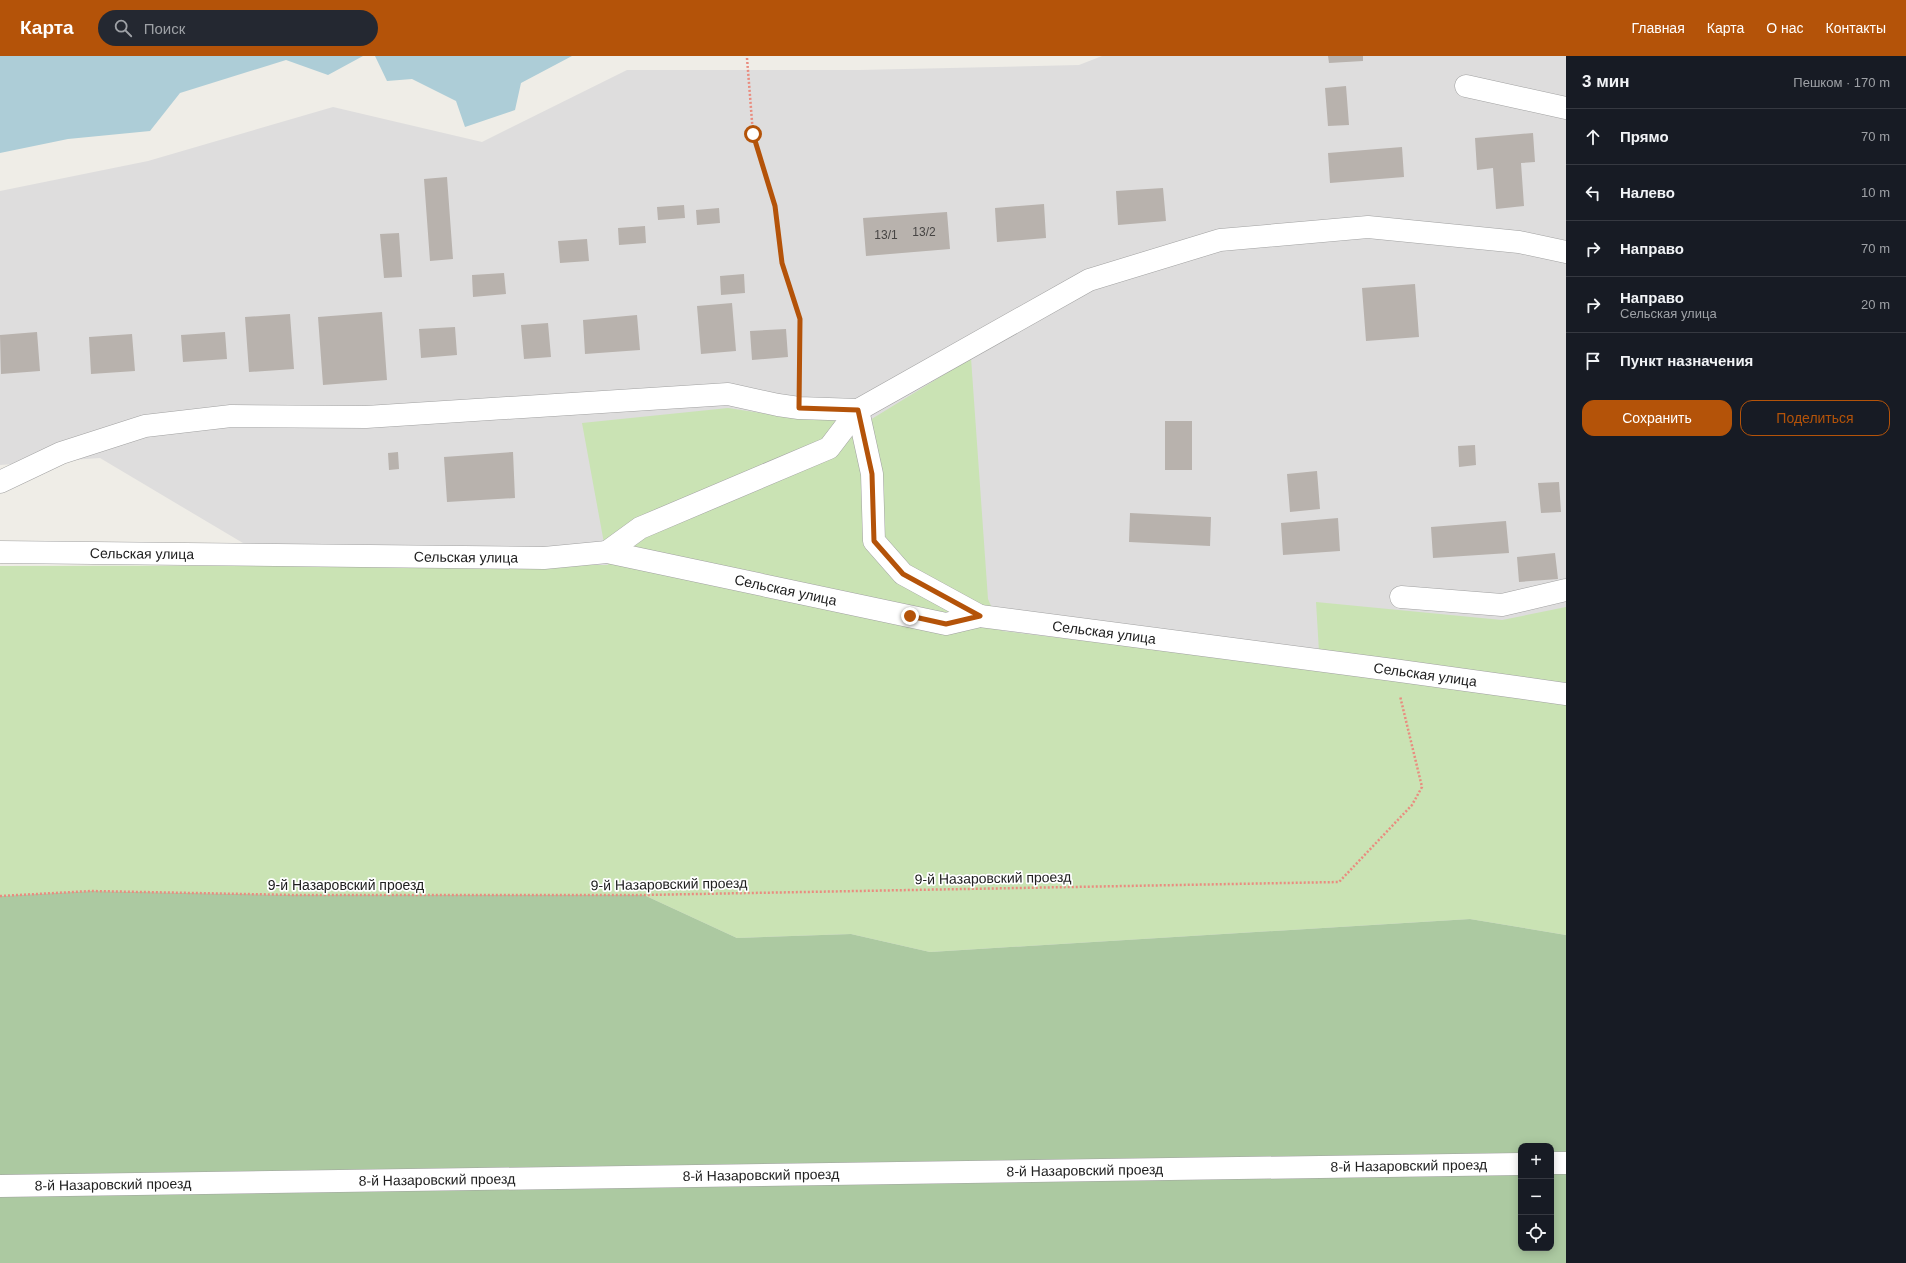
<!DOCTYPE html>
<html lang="ru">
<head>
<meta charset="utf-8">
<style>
	body { margin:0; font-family:Arial,sans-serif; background:#242831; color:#f1f3f6 }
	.controls { position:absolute; right:12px; bottom:12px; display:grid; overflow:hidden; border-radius:8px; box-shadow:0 2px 10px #0003 }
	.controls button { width:36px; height:36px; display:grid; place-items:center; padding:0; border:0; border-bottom:1px solid #363941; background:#171b24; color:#f1f3f6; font:20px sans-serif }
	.stop { position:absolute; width:12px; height:12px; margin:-9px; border:3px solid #b45309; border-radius:50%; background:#fff }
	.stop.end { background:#b45309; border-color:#fff; box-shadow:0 1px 4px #0008 }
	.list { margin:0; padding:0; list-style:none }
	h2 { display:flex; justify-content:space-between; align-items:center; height:52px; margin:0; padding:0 16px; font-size:17px }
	h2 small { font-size:13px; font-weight:400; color:#9ea1a6 }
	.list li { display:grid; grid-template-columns:26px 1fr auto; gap:12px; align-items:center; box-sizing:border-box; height:56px; padding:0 16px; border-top:1px solid #363941 }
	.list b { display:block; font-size:15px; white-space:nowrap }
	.list p { margin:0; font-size:13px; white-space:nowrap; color:#9ea1a6 }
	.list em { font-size:13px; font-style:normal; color:#9ea1a6 }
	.actions { display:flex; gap:8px; padding:12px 16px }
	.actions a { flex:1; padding:9px 0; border:1px solid #b45309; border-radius:12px; text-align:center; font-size:14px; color:#b45309 }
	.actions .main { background:#b45309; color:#fff }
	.icon { flex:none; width:22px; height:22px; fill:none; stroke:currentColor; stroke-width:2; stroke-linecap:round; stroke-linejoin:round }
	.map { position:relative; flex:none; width:1566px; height:1207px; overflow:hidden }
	header { display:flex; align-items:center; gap:24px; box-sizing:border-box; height:56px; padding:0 20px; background:#b45309; color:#fff }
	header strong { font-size:19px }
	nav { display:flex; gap:22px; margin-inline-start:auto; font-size:14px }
	.search { width:280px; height:36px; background:#242831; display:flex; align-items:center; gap:10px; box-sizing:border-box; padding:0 14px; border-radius:22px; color:#9ea1a6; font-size:15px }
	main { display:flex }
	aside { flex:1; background:#171b24 }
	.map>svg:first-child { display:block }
	.residential { fill:#dedddd }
	.grass { fill:#cae3b4 }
	.forest { fill:#acc9a1; fill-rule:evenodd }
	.water { fill:#adcdd7 }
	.building { fill:#b8b2ad }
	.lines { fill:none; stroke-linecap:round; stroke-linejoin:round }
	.minor-casing { stroke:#a1a1a1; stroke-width:23 }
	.path { stroke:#e98c7f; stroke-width:2.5; stroke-dasharray:2 2; stroke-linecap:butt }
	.minor { stroke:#fff; stroke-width:22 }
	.route { stroke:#b45309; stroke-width:5 }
	.labels { text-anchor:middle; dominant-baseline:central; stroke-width:3.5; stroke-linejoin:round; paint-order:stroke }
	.number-label { font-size:12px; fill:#464443 }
	.street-label { font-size:14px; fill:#202020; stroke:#fff }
</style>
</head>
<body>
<header>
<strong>Карта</strong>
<div class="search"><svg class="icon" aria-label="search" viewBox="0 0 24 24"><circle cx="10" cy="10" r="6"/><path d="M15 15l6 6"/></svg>Поиск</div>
<nav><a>Главная</a><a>Карта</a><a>О нас</a><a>Контакты</a></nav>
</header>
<main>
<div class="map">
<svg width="1566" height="1207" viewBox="0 0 1566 1207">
	<rect width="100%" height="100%" fill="#efede7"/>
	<path class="residential" d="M1102,0H1566V564L1190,626L305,524L100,402L0,409V135L148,105L333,51L482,86L627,14H860L1079,9Z"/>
	<path class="grass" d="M971,302L988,543L1002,575L1320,612L1316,546L1502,564L1566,551V879L1470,863L930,896L851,878L737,882L644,839H296L91,835L0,840V510L608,509L582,367L728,352L799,363L870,364Z"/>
	<path class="forest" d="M91,835L296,839H644L737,882L851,878L930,896L1470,863L1566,879V1207H0V840ZM1521,1090H1551V1192H1521Z"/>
	<path class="water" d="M0,0H363L328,19L286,4L180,37L150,75L68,83L0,97Z
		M375,0H572L521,27L515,54L465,71L456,45L412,23L387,25Z"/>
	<path class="building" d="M1328,0H1363V5L1329,7Z
		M1346,30L1349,69L1328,70L1325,32Z
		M1533,77L1535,106L1521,107L1524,150L1496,153L1493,112L1477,114L1475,82Z
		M1402,91L1404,121L1330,127L1328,97Z
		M447,121L453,203L430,205L424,123Z
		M1163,132L1166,165L1118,169L1116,135Z
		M1044,148L1046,182L997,186L995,152Z
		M684,149L685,162L658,164L657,151Z
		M719,152L720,167L697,169L696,154Z
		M947,156L950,193L866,200L863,162Z
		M645,170L646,187L619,189L618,172Z
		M399,177L402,221L384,222L380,178Z
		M587,183L589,205L560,207L558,185Z
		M504,217L506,238L473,241L472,219Z
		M744,218L745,237L721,239L720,220Z
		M1415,228L1419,281L1366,285L1362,232Z
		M732,247L736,295L701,298L697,250Z
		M382,256L387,324L323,329L318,261Z
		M290,258L294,313L249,316L245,261Z
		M637,259L640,294L585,298L583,264Z
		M548,267L551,301L524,303L521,269Z
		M455,271L457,299L421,302L419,273Z
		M786,273L788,301L752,304L750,275Z
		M37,276L40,315L1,318L0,279Z
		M225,276L227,303L183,306L181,279Z
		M132,278L135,315L91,318L89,281Z
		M1165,365H1192V414H1165Z
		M1475,389L1476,409L1459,411L1458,390Z
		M398,396L399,413L389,414L388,397Z
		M513,396L515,442L447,446L444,401Z
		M1317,415L1320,453L1290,456L1287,418Z
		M1559,426L1561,456L1541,457L1538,427Z
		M1130,457L1211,461L1210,490L1129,486Z
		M1338,462L1340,495L1283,499L1281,467Z
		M1506,465L1509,497L1433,502L1431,471Z
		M1555,497L1558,523L1519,526L1517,501Z"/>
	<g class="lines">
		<defs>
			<g id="minor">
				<path d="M1466,30L1566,52"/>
				<path d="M858,354L872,418L874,485L903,518L980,560"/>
				<path d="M0,426L61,397L145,370L231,360L366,361L728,338L778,349L799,352L858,354L1089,224L1220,184L1368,171L1519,186L1566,196"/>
				<path id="s1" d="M0,496L544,502L607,496L946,568L980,560L1393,614L1566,638"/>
				<path d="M607,496L640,472L829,392L858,354"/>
				<path d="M1401,541L1502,549L1566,534"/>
				<path d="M1551,1107H1566"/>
				<path id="s2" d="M0,1130L1521,1108"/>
			</g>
		</defs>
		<use href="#minor" class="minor-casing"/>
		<path class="path" d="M747,2L753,78L775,150L782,207L800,263L799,327
			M0,840L91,835L296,839H644L1339,826L1412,749L1422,731L1400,640"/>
		<use href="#minor" class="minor"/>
	</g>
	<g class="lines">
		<path class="route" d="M753,78L775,150L782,207L800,263L799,352L858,354L872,418L874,485L903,518L980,560L946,568L910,560"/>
	</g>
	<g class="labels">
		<g class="number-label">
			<text x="924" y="176">13/2</text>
			<text x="886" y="179">13/1</text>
		</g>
		<g class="street-label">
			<text stroke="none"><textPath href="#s1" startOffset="142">Сельская улица</textPath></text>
			<text stroke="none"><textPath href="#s1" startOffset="466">Сельская улица</textPath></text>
			<text stroke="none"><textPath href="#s1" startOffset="790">Сельская улица</textPath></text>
			<text stroke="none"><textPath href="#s1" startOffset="1114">Сельская улица</textPath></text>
			<text stroke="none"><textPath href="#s1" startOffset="1438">Сельская улица</textPath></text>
			<text transform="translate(993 822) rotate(-1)">9-й Назаровский проезд</text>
			<text transform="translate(669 828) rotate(-1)">9-й Назаровский проезд</text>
			<text x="346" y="829">9-й Назаровский проезд</text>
			<text stroke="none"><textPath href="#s2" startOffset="1409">8-й Назаровский проезд</textPath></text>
			<text stroke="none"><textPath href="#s2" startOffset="1085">8-й Назаровский проезд</textPath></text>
			<text stroke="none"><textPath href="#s2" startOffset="761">8-й Назаровский проезд</textPath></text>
			<text stroke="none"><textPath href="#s2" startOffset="437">8-й Назаровский проезд</textPath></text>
			<text stroke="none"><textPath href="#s2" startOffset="113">8-й Назаровский проезд</textPath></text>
		</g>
	</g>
</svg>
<div class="controls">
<button>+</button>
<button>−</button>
<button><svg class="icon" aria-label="locate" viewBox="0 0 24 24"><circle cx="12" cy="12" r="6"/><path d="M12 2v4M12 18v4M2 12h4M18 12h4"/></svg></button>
</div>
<div class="stop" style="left:753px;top:78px"></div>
<div class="stop end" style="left:910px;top:560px"></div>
</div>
<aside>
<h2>3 мин<small>Пешком · 170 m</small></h2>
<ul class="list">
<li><svg class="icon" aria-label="ahead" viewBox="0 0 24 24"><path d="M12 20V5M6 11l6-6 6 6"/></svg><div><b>Прямо</b></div><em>70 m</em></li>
<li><svg class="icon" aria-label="left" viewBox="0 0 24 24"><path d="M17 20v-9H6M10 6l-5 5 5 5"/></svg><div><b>Налево</b></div><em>10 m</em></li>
<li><svg class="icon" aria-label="right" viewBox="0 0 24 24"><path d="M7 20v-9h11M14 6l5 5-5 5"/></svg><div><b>Направо</b></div><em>70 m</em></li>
<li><svg class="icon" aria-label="right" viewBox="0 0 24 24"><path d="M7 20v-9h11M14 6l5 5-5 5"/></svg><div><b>Направо</b><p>Сельская улица</p></div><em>20 m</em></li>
<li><svg class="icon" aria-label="arrive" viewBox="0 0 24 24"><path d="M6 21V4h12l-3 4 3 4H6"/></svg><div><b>Пункт назначения</b></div></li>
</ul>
<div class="actions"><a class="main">Сохранить</a><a>Поделиться</a></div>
</aside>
</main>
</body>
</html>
